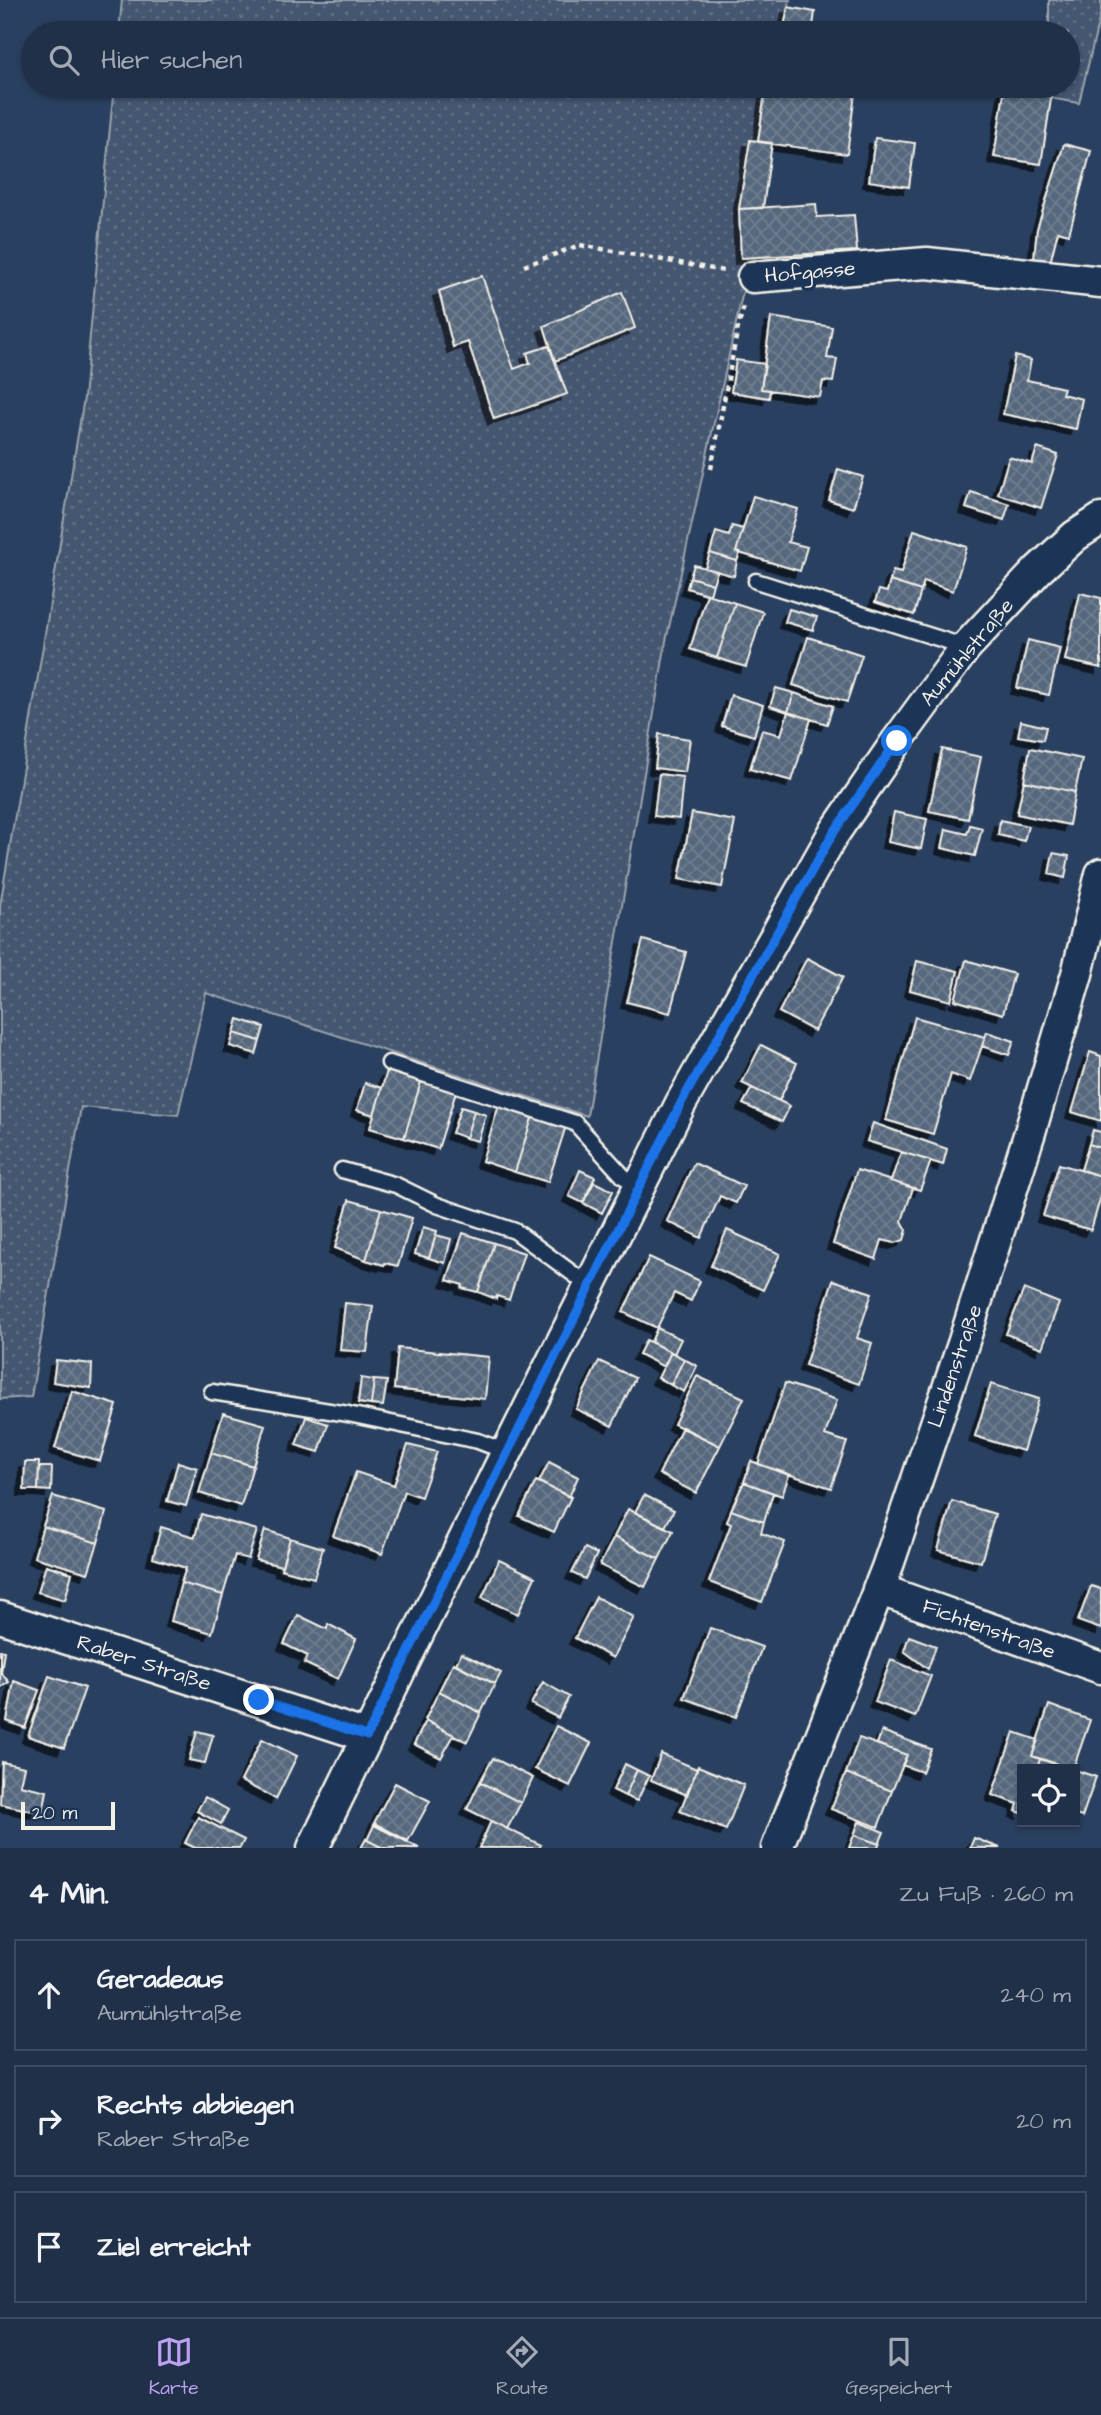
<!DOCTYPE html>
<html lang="de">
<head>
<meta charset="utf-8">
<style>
	body { margin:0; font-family:"Architects Daughter",sans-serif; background:#2d3c52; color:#f1f3f6 }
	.controls { position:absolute; right:21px; bottom:21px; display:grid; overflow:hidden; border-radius:0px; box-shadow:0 2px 5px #0004 }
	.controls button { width:63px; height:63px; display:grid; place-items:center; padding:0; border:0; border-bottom:2px solid #3d4b60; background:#203048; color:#f1f3f6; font:35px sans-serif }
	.scale { position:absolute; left:21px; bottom:18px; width:94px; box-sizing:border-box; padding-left:7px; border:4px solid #f4f1e8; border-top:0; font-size:19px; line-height:24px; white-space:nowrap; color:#f4f1e8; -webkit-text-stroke:5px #1d3557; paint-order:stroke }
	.stop { position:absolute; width:21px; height:21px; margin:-16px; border:5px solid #1a73e8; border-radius:50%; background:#fff }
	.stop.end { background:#1a73e8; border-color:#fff; box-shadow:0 2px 7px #0008 }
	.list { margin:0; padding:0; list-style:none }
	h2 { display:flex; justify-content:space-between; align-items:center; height:91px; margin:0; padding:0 28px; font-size:30px }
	h2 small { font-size:23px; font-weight:400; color:#a2a9b4 }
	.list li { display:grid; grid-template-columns:46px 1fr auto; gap:21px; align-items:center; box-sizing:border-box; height:112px; margin:0 14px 14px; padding:0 14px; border:2px solid #3d4b60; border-radius:0px }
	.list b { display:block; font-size:26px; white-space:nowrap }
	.list p { margin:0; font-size:23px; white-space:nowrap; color:#a2a9b4 }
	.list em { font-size:23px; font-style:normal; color:#a2a9b4 }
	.icon { flex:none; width:38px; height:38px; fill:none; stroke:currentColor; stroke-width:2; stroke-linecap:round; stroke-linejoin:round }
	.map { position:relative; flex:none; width:1101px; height:1848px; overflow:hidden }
	.search { position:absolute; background:#203048; box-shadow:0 2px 5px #0004; left:21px; right:21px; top:21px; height:77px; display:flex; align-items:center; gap:18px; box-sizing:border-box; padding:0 24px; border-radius:38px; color:#a2a9b4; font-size:26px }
	.sheet { height:469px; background:#203048 }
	nav { display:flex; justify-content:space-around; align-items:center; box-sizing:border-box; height:98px; border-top:2px solid #3d4b60; background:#203048; font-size:19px; color:#a2a9b4 }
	nav a { display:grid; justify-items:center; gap:4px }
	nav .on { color:#bca0f2 }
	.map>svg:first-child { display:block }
	.grass { fill:url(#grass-dots); stroke:#9ca4ac; stroke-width:2 }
	.building { fill:url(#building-cross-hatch); stroke:#f4f1e8; stroke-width:2; filter:url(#shadow) }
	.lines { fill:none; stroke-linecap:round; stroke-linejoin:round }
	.lane-casing { stroke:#f4f1e8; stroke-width:19 }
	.street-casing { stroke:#f4f1e8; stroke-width:35 }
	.path { stroke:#f4f1e8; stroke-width:4.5; stroke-dasharray:5 5; stroke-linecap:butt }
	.lane { stroke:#1d3557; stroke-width:14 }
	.street { stroke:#1d3557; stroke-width:30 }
	.route { stroke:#1a73e8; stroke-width:9 }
	.labels { text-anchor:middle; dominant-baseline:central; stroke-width:7; stroke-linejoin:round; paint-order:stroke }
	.street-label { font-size:21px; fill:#f4f1e8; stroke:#1d3557 }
</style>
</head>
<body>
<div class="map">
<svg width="1101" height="1848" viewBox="0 0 1101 1848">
	<defs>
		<pattern id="grass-dots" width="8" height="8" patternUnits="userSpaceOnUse" patternTransform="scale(1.75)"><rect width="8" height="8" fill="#445771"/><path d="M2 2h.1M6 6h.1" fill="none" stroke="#607085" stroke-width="1.8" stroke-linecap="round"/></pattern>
		<pattern id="building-cross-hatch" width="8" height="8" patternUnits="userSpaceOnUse" patternTransform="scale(1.75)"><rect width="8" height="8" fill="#56677d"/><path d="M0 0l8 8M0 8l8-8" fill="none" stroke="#6f7d8f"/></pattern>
		<filter id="shadow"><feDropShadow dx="-6" dy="6" stdDeviation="0" flood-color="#0009"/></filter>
	</defs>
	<rect width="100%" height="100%" fill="#2a4060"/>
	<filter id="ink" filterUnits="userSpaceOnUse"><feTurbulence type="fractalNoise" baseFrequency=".0143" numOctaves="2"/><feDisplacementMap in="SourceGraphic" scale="14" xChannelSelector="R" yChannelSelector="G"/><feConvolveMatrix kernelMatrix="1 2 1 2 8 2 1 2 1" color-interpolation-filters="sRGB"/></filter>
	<g filter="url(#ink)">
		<path class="grass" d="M122,0H790L782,33H119Z
			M1049,0H1101V11L1079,103L1049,98V86H1068V33H1049Z
			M114,86H769L744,200L747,273L666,641L587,1116L206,993L178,1115L81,1107L31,1397L0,1399V906L84,398Z"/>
		<path class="building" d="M788,7L815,12L812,33H783Z
			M766,86H856L847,154L758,142Z
			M1005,86H1053L1041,164L994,157Z
			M875,138L915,143L909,187L869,181Z
			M750,140L772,143L763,208L739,209Z
			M1064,144L1091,151L1069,234L1058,231L1050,263L1034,259L1037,229Z
			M816,204L817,217L854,215L857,251L741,258L739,209Z
			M482,276L514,369L530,363L527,353L549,346L567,394L494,419L468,342L453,347L439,291Z
			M622,292L635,328L555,361L544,326Z
			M771,317L832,327L827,358L837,359L833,382L823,381L820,397L761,389Z
			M1015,356L1031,360L1027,380L1064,388L1062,394L1082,399L1076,429L1003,414Z
			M736,360L765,364L761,389L770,390L769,398L731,392Z
			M1037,448L1058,455L1041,508L998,494L1009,457L1032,464Z
			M838,469L863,477L853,508L829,500Z
			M971,492L1009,504L1004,520L966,508Z
			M753,496L798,509L788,542L807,547L800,571L736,552Z
			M732,526L743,529L736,552L740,553L737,561L710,553L716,532L729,536Z
			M914,530L967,547L953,591L924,581L921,591L890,581L893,571L901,573Z
			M710,553L737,561L734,576L705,568Z
			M694,565L717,571L713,584L690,577Z
			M690,577L713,584L710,595L687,588Z
			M890,581L921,591L914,615L875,602L879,590L887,592Z
			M1080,593L1101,598V668L1065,660Z
			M707,594L735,603L717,658L690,649Z
			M735,603L763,612L746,667L717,658Z
			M789,609L817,617L813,630L785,622Z
			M808,637L862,655L847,702L793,685Z
			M1028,640L1060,648L1049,695L1017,688Z
			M776,688L794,693L788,712L770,706Z
			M794,693L833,706L827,724L788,712Z
			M731,695L763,705L754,736L722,726Z
			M788,712L811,719L792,781L750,769L762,730L781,735Z
			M1021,721L1046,727L1043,740L1018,736Z
			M659,734L690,739L685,772L655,768Z
			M1030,748L1082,759L1075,792L1024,781Z
			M942,749L981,757L968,819L929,811Z
			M659,774L683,777L679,819L654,816Z
			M1024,781L1075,792L1069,825L1017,814Z
			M894,812L927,819L921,849L888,842Z
			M692,813L735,821L722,887L679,879Z
			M1000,820L1028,826L1024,841L998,835Z
			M970,825L982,828L975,856L942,848L946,829L967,834Z
			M1053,853L1069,856L1065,878L1049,874Z
			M643,940L686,952L670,1013L627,1002Z
			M807,958L843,977L814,1031L779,1012Z
			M966,960L1014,974L1003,1014L955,1000Z
			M917,961L958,971L951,1001L910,990Z
			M915,1017L985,1037L970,1081L951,1074L933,1134L886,1120Z
			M238,1019L264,1027L260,1041L234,1033Z
			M987,1032L1014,1041L1009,1055L982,1046Z
			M234,1033L260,1041L256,1054L230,1046Z
			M761,1045L797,1063L779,1101L742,1083Z
			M1090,1052L1101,1056V1121L1072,1112Z
			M387,1071L421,1082L404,1138L370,1128Z
			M421,1082L456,1092L438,1149L404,1138Z
			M365,1083L382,1088L374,1115L357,1110Z
			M752,1088L790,1106L782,1122L743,1104Z
			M499,1105L533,1115L515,1172L482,1161Z
			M461,1107L474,1111L466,1138L452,1133Z
			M474,1111L486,1115L478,1141L466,1138Z
			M533,1115L566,1126L548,1182L515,1172Z
			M873,1123L947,1149L943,1165L867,1141Z
			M1093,1130L1101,1132V1148L1089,1144Z
			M1089,1144L1101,1148V1176L1081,1170Z
			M901,1152L931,1161L920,1190L891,1181Z
			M694,1163L744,1186L736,1203L720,1196L701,1238L667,1221Z
			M1059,1164L1101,1176V1196L1091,1230L1043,1216Z
			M580,1170L595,1177L583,1203L569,1196Z
			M857,1170L913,1188L902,1221L907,1230L904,1240L895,1243L882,1240L876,1259L833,1244Z
			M594,1182L613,1191L602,1213L583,1203Z
			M349,1200L381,1209L366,1260L335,1248Z
			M381,1209L412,1218L398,1266L385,1263L384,1265L366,1260Z
			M423,1227L437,1231L429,1258L415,1254Z
			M727,1230L780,1254L763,1290L711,1266Z
			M463,1233L494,1243L478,1292L462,1288L463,1285L447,1280Z
			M436,1235L451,1239L445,1263L429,1258Z
			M494,1243L524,1253L509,1300L497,1296L496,1299L478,1292Z
			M649,1257L700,1281L691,1301L674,1293L657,1328L623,1312Z
			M833,1280L872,1293L857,1338L872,1343L859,1384L805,1365Z
			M1024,1289L1059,1303L1042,1348L1006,1334Z
			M345,1303L373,1306L367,1352L340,1350Z
			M657,1328L681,1339L674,1354L651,1342Z
			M646,1340L671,1352L664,1367L639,1354Z
			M398,1348L489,1357L485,1399L394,1389Z
			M671,1352L684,1359L671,1385L658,1378Z
			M684,1359L697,1366L684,1392L671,1385Z
			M56,1360L92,1364L91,1388L53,1382Z
			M599,1361L635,1378L612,1426L576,1409Z
			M697,1376L744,1398L720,1446L674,1424Z
			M361,1378L374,1380L371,1405L358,1403Z
			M374,1380L387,1381L383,1406L371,1405Z
			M785,1383L837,1400L825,1435L847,1442L831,1488L758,1464Z
			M991,1384L1039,1399L1023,1451L975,1436Z
			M72,1391L117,1405L100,1461L55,1448Z
			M223,1413L265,1425L253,1466L211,1453Z
			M306,1417L328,1424L319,1452L296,1445Z
			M682,1427L720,1446L696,1493L659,1474Z
			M408,1445L437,1452L421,1497L404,1491L382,1554L333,1536L356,1472L394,1485Z
			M211,1453L253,1466L241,1506L199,1493Z
			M751,1461L789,1475L782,1496L744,1482Z
			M25,1462H39L38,1490H24Z
			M178,1462L197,1468L186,1506L167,1501Z
			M549,1462L578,1477L569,1497L539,1482Z
			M39,1467H52L51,1491L38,1490Z
			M536,1481L571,1497L554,1532L519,1516Z
			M744,1482L773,1493L764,1522L731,1510Z
			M644,1495L674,1510L665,1527L635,1512Z
			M53,1496L106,1512L98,1543L43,1526Z
			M952,1501L995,1514L981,1562L938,1550Z
			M628,1509L673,1531L659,1559L614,1537Z
			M731,1510L764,1522L761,1533L785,1542L762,1602L709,1582L731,1524L727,1522Z
			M201,1514L257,1530L248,1559L235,1555L223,1595L181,1583L186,1568L153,1558L161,1527L195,1537Z
			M43,1526L98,1543L88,1573L34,1557Z
			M265,1530L290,1538L282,1566L256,1560Z
			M614,1537L659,1559L645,1587L600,1565Z
			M290,1538L323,1548L314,1578L281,1569Z
			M585,1548L597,1554L585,1579L572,1573Z
			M499,1560L535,1577L518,1614L482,1598Z
			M46,1565L72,1573L65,1600L38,1592Z
			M181,1583L223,1595L212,1633L171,1621Z
			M1091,1586L1101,1589V1629L1078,1621Z
			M596,1597L634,1617L613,1658L575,1638Z
			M298,1615L327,1629L328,1624L356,1639L338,1679L304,1663L308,1656L284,1644Z
			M710,1628L762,1647L736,1717L684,1698Z
			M909,1636L936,1646L928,1669L904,1651Z
			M0,1650L4,1651L1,1673L9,1682L0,1688Z
			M461,1653L501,1673L495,1684L456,1664Z
			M891,1660L931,1676L915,1717L875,1702Z
			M453,1663L495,1684L481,1713L439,1691Z
			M49,1676L85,1688L64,1748L28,1736Z
			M14,1681L39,1690L25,1728L7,1721Z
			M543,1682L569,1697L558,1718L531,1704Z
			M439,1691L481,1713L467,1742L425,1720Z
			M1049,1705L1090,1720L1073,1769L1032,1756Z
			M426,1721L454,1735L441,1758L414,1744Z
			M556,1726L591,1743L570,1786L535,1769Z
			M197,1731L213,1735L205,1763L189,1760Z
			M882,1731L931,1749L922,1772L902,1765L907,1755L877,1744Z
			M1014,1732L1038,1740L1032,1756L1040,1759L1037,1769H1022V1813L1016,1811L1018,1804L992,1795Z
			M859,1738L907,1755L892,1791L846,1773Z
			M262,1739L297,1756L276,1799L241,1781Z
			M661,1754L697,1769L687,1795L651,1780Z
			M493,1758L533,1778L521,1803L480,1782Z
			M1040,1759L1071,1769H1037Z
			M2,1762L24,1767L20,1785L47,1791L43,1813L0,1804Z
			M625,1764L637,1770L625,1796L613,1790Z
			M698,1766L744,1785L726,1830L680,1811Z
			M637,1770L649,1776L637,1801L625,1796Z
			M1075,1770L1096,1777L1082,1817L1075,1815Z
			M846,1773L892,1791L878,1827L831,1809Z
			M480,1782L521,1803L507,1829L467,1809Z
			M395,1783L430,1801L408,1841L374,1823Z
			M205,1797L228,1810L221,1824L197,1811Z
			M198,1817L244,1840L240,1848H195L185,1843Z
			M491,1821L541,1845L539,1848H479Z
			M859,1822L884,1832L879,1844L854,1835Z
			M374,1825L419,1848H383L367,1840Z
			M854,1835L879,1844L878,1848H849Z
			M974,1838L1000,1848H970Z
			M366,1839L367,1840L383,1848H361Z"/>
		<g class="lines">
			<defs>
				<path id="lane" d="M756,581L966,647
					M389,1063L575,1123L624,1177L640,1185
					M342,1170L396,1185L437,1205L515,1231L591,1287
					M212,1392L348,1414L478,1441L507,1452"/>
				<path id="street" d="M753,277L927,263L1101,282
					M878,1589L1101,1668
					M0,1617L367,1736
					M313,1848L507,1452L681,1103L832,836L897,741L966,647L1038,570L1075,536L1101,519
					M777,1848L887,1568L964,1341L1030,1132L1077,974L1101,874"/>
			</defs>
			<use href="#lane" class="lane-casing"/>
			<use href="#street" class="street-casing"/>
			<path class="path" d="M524,266L580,245L724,271
				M711,469L738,327L745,303"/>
			<use href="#lane" class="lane"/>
			<use href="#street" class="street"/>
		</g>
	</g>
	<g class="lines" filter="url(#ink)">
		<path class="route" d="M259,1700L367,1736L681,1103L832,835L897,741"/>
	</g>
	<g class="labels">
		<g class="street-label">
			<text transform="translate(810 272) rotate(-5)">Hofgasse</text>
			<text transform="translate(967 652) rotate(-50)">Aumühlstraße</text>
			<text transform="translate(955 1366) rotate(-71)">Lindenstraße</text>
			<text transform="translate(989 1629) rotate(20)">Fichtenstraße</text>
			<text transform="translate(144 1663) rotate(18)">Raber Straße</text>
		</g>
	</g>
</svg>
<div class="controls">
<button><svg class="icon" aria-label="locate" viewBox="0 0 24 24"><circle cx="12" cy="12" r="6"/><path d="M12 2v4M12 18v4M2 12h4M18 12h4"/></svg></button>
</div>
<div class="scale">20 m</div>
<div class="stop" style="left:897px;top:741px"></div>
<div class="stop end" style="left:259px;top:1700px"></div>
<div class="search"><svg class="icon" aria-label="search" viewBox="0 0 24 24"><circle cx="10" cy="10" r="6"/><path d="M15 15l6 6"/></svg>Hier suchen</div>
</div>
<section class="sheet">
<h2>4 Min.<small>Zu Fuß · 260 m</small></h2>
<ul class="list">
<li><svg class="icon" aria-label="ahead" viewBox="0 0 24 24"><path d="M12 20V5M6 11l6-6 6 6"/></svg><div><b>Geradeaus</b><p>Aumühlstraße</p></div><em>240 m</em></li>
<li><svg class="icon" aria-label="right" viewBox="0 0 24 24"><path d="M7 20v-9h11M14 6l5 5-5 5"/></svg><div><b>Rechts abbiegen</b><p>Raber Straße</p></div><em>20 m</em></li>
<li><svg class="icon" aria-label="arrive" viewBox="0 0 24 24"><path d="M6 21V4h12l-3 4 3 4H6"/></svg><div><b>Ziel erreicht</b></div></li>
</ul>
</section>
<nav>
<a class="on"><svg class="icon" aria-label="map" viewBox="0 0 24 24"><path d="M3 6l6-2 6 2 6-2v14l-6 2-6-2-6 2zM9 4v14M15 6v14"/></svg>Karte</a>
<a><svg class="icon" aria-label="directions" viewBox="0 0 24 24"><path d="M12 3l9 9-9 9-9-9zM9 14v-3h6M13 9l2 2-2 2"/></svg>Route</a>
<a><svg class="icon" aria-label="saved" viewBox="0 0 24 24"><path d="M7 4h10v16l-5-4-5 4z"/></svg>Gespeichert</a>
</nav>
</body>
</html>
